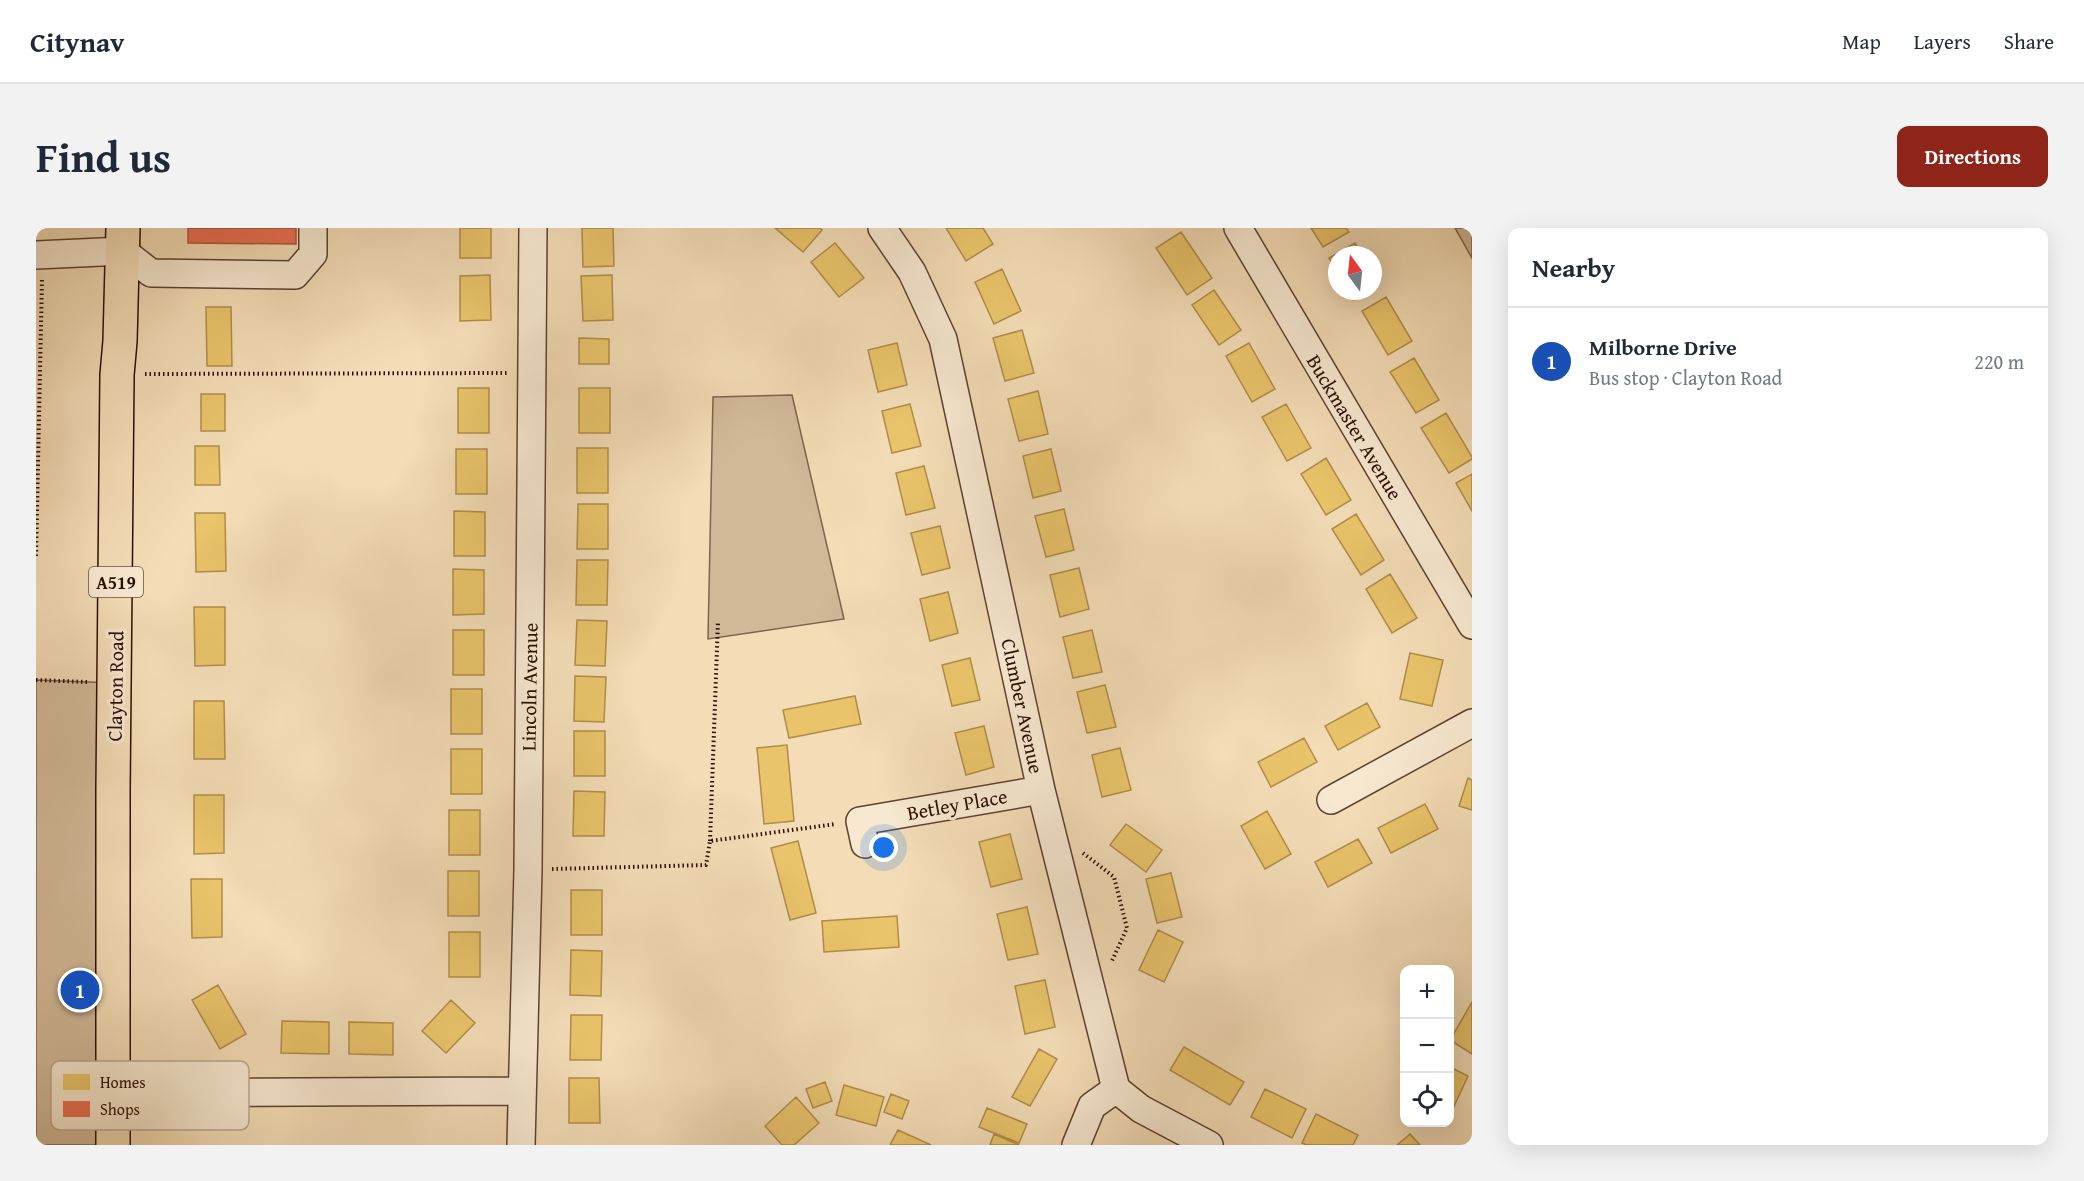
<!DOCTYPE html>
<html lang="en">
<head>
<meta charset="utf-8">
<style>
	body { margin:0; font-family:"Gentium Book Plus",serif; background:#f2f2f3; color:#1f2937 }
	.controls { position:absolute; right:18px; bottom:18px; display:grid; overflow:hidden; border-radius:12px; box-shadow:0 6px 24px #0002 }
	.controls button { width:54px; height:54px; display:grid; place-items:center; padding:0; border:0; border-bottom:2px solid #e0e1e3; background:#fff; color:#1f2937; font:30px sans-serif }
	.compass { position:absolute; left:1292px; top:18px; width:54px; height:54px; border-radius:50%; background:#fff; box-shadow:0 6px 24px #0002; rotate:345deg }
	.you { position:absolute; left:848px; top:620px; width:21px; height:21px; margin:-15px; border:4px solid #fff; border-radius:50%; background:#1a73e8; box-shadow:0 0 0 9px #1a73e833 }
	.badge { display:grid; place-items:center; width:39px; height:39px; border-radius:50%; background:#8f2418; color:#fff; font-size:20px; font-weight:700 }
	.pin { position:absolute; translate:-50% -50%; border:3px solid #fff; box-shadow:0 2px 6px #0006 }
	.list { margin:0; padding:0; list-style:none }
	h2 { display:flex; justify-content:space-between; align-items:center; height:78px; margin:0; padding:0 24px; font-size:26px }
	h2 small { font-size:20px; font-weight:400; color:#747a83 }
	.list li { display:grid; grid-template-columns:39px 1fr auto; gap:18px; align-items:center; box-sizing:border-box; height:108px; padding:0 24px; border-top:2px solid #e0e1e3 }
	.list b { display:block; font-size:22px; white-space:nowrap }
	.list p { margin:0; font-size:20px; white-space:nowrap; color:#747a83 }
	.list em { font-size:20px; font-style:normal; color:#747a83 }
	.icon { flex:none; width:33px; height:33px; fill:none; stroke:currentColor; stroke-width:2; stroke-linecap:round; stroke-linejoin:round }
	.map { position:relative; flex:none; width:1436px; height:917px; overflow:hidden; border-radius:12px }
	header { display:flex; align-items:center; gap:36px; box-sizing:border-box; height:84px; padding:0 30px; background:#fff; border-bottom:2px solid #e0e1e3 }
	header strong { font-size:28px }
	nav { display:flex; gap:33px; margin-inline-start:auto; font-size:21px }
	.intro { display:flex; align-items:center; justify-content:space-between; box-sizing:border-box; height:144px; padding:0 36px }
	h1 { margin:0; font-size:42px }
	.button { padding:15px 27px; border-radius:12px; background:#8f2418; color:#fff; font-size:21px; font-weight:700 }
	main { display:flex; gap:36px; padding:0 36px }
	aside { flex:1; background:#fff; border-radius:12px; box-shadow:0 6px 24px #0002 }
	.map>svg:first-child { display:block }
	.green { fill:#d1b998; stroke:#7e644e; stroke-width:1.5 }
	.homes { fill:#e9c46a; stroke:#b08d4b; stroke-width:1.5 }
	.shops { fill:#e76f51; stroke:#af523a; stroke-width:1.5 }
	.lines { fill:none; stroke-linecap:round; stroke-linejoin:round }
	.minor-casing { stroke:#5d4230; stroke-width:30 }
	.major-casing { stroke:#2b0e03; stroke-width:36 }
	.path { stroke:#2b0e03; stroke-width:4; stroke-dasharray:1.5 3; stroke-linecap:butt }
	.minor { stroke:#f7e8d0; stroke-width:27 }
	.major { stroke:#f3dcb6; stroke-width:33 }
	.labels { text-anchor:middle; dominant-baseline:central; stroke-width:6; stroke-linejoin:round; paint-order:stroke }
	.shield { fill:#f7e8d0; stroke:#684f40; stroke-width:1.5 }
	.shield-label { font-size:18px; font-weight:bold; fill:#2b0e03 }
	.street-label { font-size:20px; fill:#2b0e03; stroke:#f7e8d0 }
	.key { fill:#f7e8d0; stroke:#baa792; stroke-width:1.5 }
	.key-label { font-size:16px; fill:#2b0e03 }
</style>
</head>
<body>
<header>
<strong>Citynav</strong>
<nav><a>Map</a><a>Layers</a><a>Share</a></nav>
</header>
<div class="intro"><h1>Find us</h1><a class="button">Directions</a></div>
<main>
<div class="map">
<svg width="1436" height="917" viewBox="0 0 1436 917">
	<rect width="100%" height="100%" fill="#f3dcb6"/>
	<filter id="stains"><feTurbulence type="fractalNoise" baseFrequency=".00333" numOctaves="4"/><feColorMatrix values="0 0 0 0 .2 0 0 0 0 .09 0 0 0 0 .02 0 0 0 .5 -.17"/></filter>
	<radialGradient id="worn" r=".72"><stop offset=".6" stop-color="#630" stop-opacity="0"/><stop offset="1" stop-color="#630" stop-opacity=".3"/></radialGradient>
	<path class="green" d="M1419,0H1436V30Z
		M756,167L808,391L672,411L677,169Z
		M0,452L79,455L76,917H0Z"/>
	<path class="homes" d="M424,0H455V30H424Z
		M546,0H577L578,38L547,39Z
		M739,0H784L786,2L767,24Z
		M910,0H947L957,16L930,33Z
		M1275,0H1310L1313,4L1287,19Z
		M1145,4L1176,50L1151,67L1120,20Z
		M799,15L828,50L803,69L775,34Z
		M1319,15L1326,27H1301V44L1293,30Z
		M966,41L985,83L958,96L939,54Z
		M454,47L455,92L424,93V48Z
		M576,47L577,92L547,93L545,48Z
		M1178,62L1205,102L1183,117L1156,77Z
		M1312,63H1333L1318,72Z
		M1350,69L1376,113L1352,127L1326,83Z
		M170,79H195L196,138H171Z
		M986,102L998,145L969,153L957,110Z
		M543,110L573,111V136H543Z
		M861,115L871,157L842,164L832,122Z
		M1213,115L1239,161L1216,174L1190,128Z
		M1378,130L1403,172L1380,185L1354,144Z
		M422,160H453V205H422Z
		M543,160H574V205H543Z
		M1002,163L1012,206L983,213L972,171Z
		M165,166H189V203H165Z
		M874,176L885,218L856,225L846,183Z
		M1250,176L1275,220L1251,233L1226,189Z
		M1410,185L1436,229V231L1413,245L1385,200Z
		M159,218H183L184,257H159Z
		M541,220H572V265H541Z
		M420,221H451V266H420Z
		M1015,221L1025,263L997,270L987,228Z
		M1290,230L1315,272L1290,287L1265,246Z
		M888,238L899,280L870,287L860,245Z
		M1436,246V283L1420,255Z
		M542,276H572V321H541Z
		M1028,281L1038,322L1010,329L999,288Z
		M418,283L449,284V328H418Z
		M159,285H189L190,343L160,344Z
		M1320,286L1348,332L1325,347L1296,301Z
		M904,298L914,340L886,347L875,305Z
		M541,332H572L571,377H540Z
		M1043,340L1053,381L1024,389L1014,347Z
		M417,341L448,342V386L417,387Z
		M1354,346L1381,390L1356,405L1330,361Z
		M912,364L922,405L894,413L884,371Z
		M158,379H189V437L159,438Z
		M541,392L571,393L569,438L539,437Z
		M417,402H448V447H417Z
		M1056,402L1066,444L1037,450L1027,409Z
		M1374,425L1407,432L1396,478L1364,471Z
		M934,430L944,472L916,478L906,437Z
		M539,448L570,449L568,494L538,493Z
		M1069,457L1080,499L1051,505L1041,464Z
		M415,461H446V506H415Z
		M819,468L825,496L753,510L747,482Z
		M158,473H188L189,531H158Z
		M1331,475L1344,499L1302,522L1289,498Z
		M948,498L958,539L930,547L919,505Z
		M538,503H569V548H538Z
		M1268,510L1281,534L1235,559L1222,534Z
		M751,517L758,593L728,596L721,520Z
		M1084,520L1095,562L1066,569L1056,527Z
		M415,521H446V566H415Z
		M1432,550L1436,552V582L1423,578Z
		M538,563L569,564L568,608H537Z
		M158,567H188V625L158,626Z
		M1389,576L1402,601L1355,625L1342,600Z
		M413,582H444V627H413Z
		M1231,583L1255,626L1229,641L1205,598Z
		M1090,596L1126,622L1110,644L1074,617Z
		M974,606L986,651L955,659L943,614Z
		M1322,611L1336,635L1292,659L1279,634Z
		M762,613L780,685L754,692L735,620Z
		M412,643H443V688H412Z
		M1135,645L1146,689L1121,695L1110,651Z
		M155,651H186V709L156,710Z
		M535,662H566V707H535Z
		M991,679L1002,726L972,732L961,686Z
		M861,688L863,719L788,724L786,693Z
		M1122,702L1147,714L1128,754L1103,742Z
		M413,704H444V749H413Z
		M535,722L566,723L565,768L534,767Z
		M1009,752L1019,799L989,806L979,758Z
		M182,757L210,806L184,821L156,772Z
		M415,772L439,795L410,825L386,803Z
		M1436,774V826L1414,812Z
		M535,787H566L565,832H534Z
		M246,793L293,794V826L245,825Z
		M313,794L357,795V827L313,826Z
		M1148,819L1208,854L1194,877L1134,842Z
		M1003,821L1021,831L994,878L976,869Z
		M1414,839L1432,848L1414,887Z
		M533,850H563L564,895H533Z
		M789,854L796,873L777,880L770,861Z
		M808,857L848,869L840,898L800,887Z
		M1229,861L1270,881L1256,910L1215,889Z
		M855,866L873,873L866,891L848,884Z
		M760,869L783,895L758,917H746L729,898Z
		M951,880L991,896L983,915L943,899Z
		M1280,886L1322,907L1317,917H1271L1266,915Z
		M862,902L895,917H854Z
		M958,906L983,917H954Z
		M1374,906L1384,917H1361Z"/>
	<path class="shops" d="M152,0H260V16L152,15Z"/>
	<g class="lines">
		<defs>
			<path id="minor" d="M846,0L876,44L907,111L1005,562L1080,861L1105,881L1173,917
				M1202,0L1436,397
				M0,27L87,23L115,45L259,47L277,26V0
				M1295,572L1436,495
				M829,616L824,593L1005,562
				M77,865L486,863
				M485,917L492,642L497,0
				M1040,917L1056,878L1080,861"/>
			<path id="major" d="M77,917V562L81,147L84,113L87,0"/>
		</defs>
		<use href="#minor" class="minor-casing"/>
		<use href="#major" class="major-casing"/>
		<path class="path" d="M109,146L471,145
			M0,328L6,51
			M0,452L51,454
			M674,613L682,393
			M1047,625L1078,649L1091,700L1075,735
			M516,641L670,637L674,613L800,596"/>
		<use href="#minor" class="minor"/>
		<use href="#major" class="major"/>
	</g>
	<g class="labels">
		<rect class="shield" x="53" y="339" width="54" height="30" rx="4.5"/>
		<g class="shield-label">
			<text x="80" y="354">A519</text>
		</g>
		<g class="street-label">
			<text transform="translate(1319 199) rotate(59)">Buckmaster Avenue</text>
			<text transform="translate(79 458) rotate(-89)">Clayton Road</text>
			<text transform="translate(493 459) rotate(-89)">Lincoln Avenue</text>
			<text transform="translate(987 478) rotate(78)">Clumber Avenue</text>
			<text transform="translate(921 576) rotate(-10)">Betley Place</text>
		</g>
	</g>
	<rect x="15" y="833" width="198" height="69" rx="9" class="key"/>
	<rect x="27" y="846" width="27" height="16" fill="#e9c46a"/>
	<rect x="27" y="873" width="27" height="16" fill="#e76f51"/>
	<g class="key-label">
		<text x="64" y="860">Homes</text>
		<text x="64" y="887">Shops</text>
	</g>
	<rect width="100%" height="100%" filter="url(#stains)"/>
	<rect width="100%" height="100%" fill="url(#worn)"/>
</svg>
<div class="controls">
<button>+</button>
<button>−</button>
<button><svg class="icon" aria-label="locate" viewBox="0 0 24 24"><circle cx="12" cy="12" r="6"/><path d="M12 2v4M12 18v4M2 12h4M18 12h4"/></svg></button>
</div>
<svg class="compass" viewBox="-18 -18 36 36"><path d="M0-13l5 13h-10z" fill="#e53935"/><path d="M0 13l5-13h-10z" fill="#747a83"/></svg>
<div class="you"></div>
<div class="pin badge" style="left:44px;top:762px;background:#1a4fb4">1</div>
</div>
<aside>
<h2>Nearby<small></small></h2>
<ul class="list">
<li><span class="badge" style="background:#1a4fb4">1</span><div><b>Milborne Drive</b><p>Bus stop · Clayton Road</p></div><em>220 m</em></li>
</ul>
</aside>
</main>
</body>
</html>
